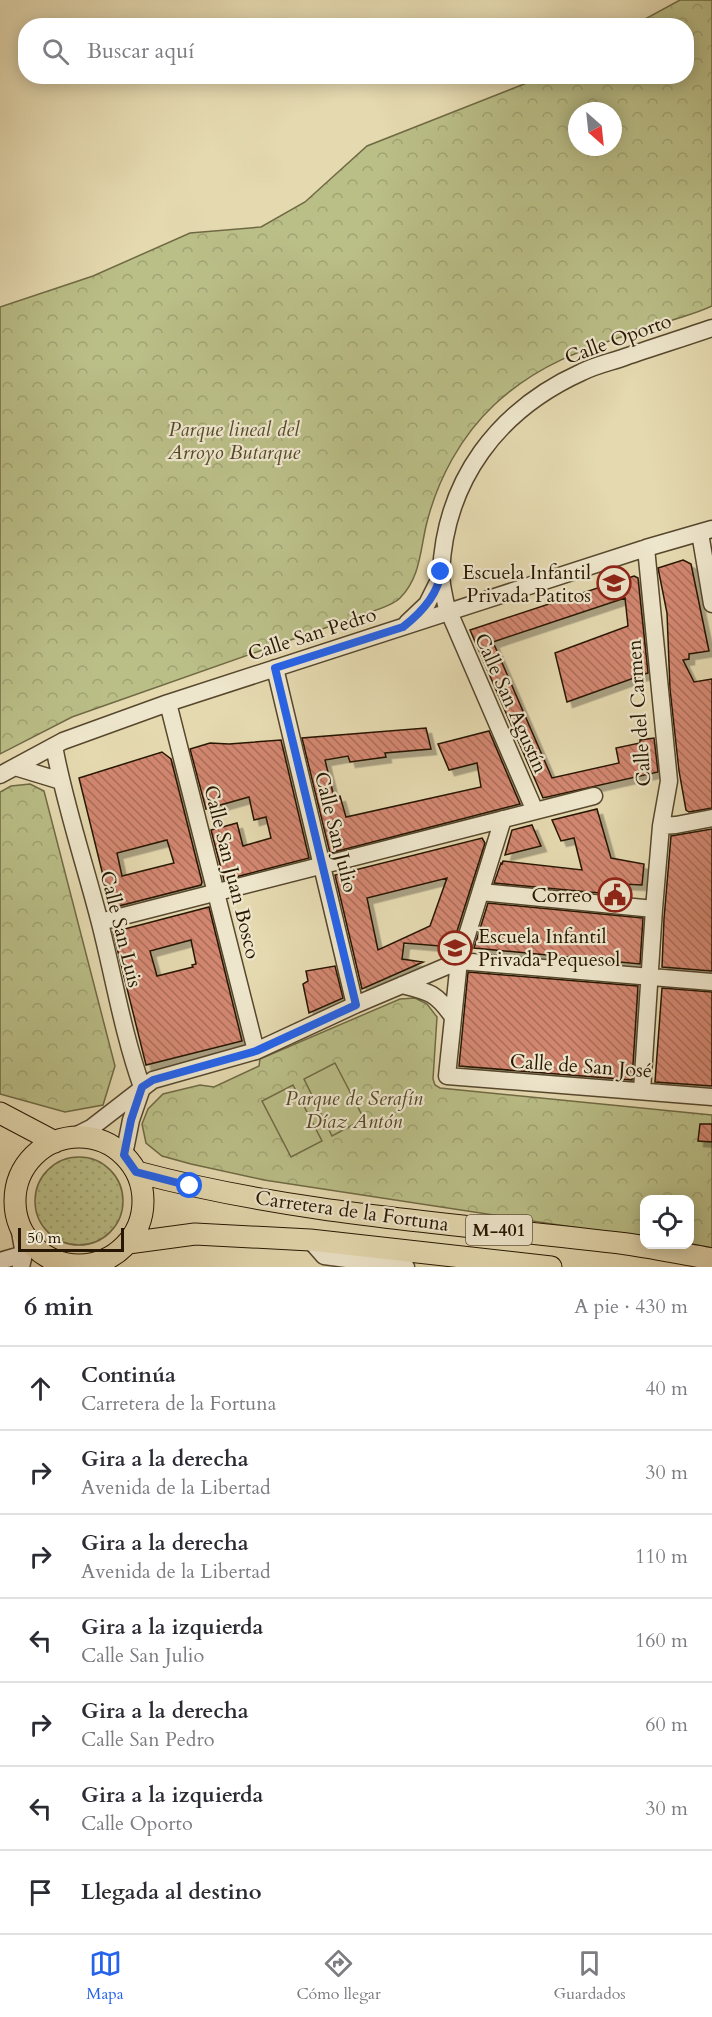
<!DOCTYPE html>
<html lang="es">
<head>
<meta charset="utf-8">
<style>
	body { margin:0; font-family:Cardo,serif; background:#f7f7f7; color:#2b2b33 }
	.controls { position:absolute; right:18px; bottom:18px; display:grid; overflow:hidden; border-radius:12px; box-shadow:0 3px 15px #0003 }
	.controls button { width:54px; height:54px; display:grid; place-items:center; padding:0; border:0; border-bottom:2px solid #e1e1e2; background:#fff; color:#2b2b33; font:30px sans-serif }
	.compass { position:absolute; left:568px; top:102px; width:54px; height:54px; border-radius:50%; background:#fff; box-shadow:0 3px 15px #0003; rotate:153deg }
	.scale { position:absolute; left:18px; bottom:15px; width:106px; box-sizing:border-box; padding-left:6px; border:3px solid #271601; border-top:0; font-size:16px; line-height:21px; white-space:nowrap; color:#271601; -webkit-text-stroke:4px #eee6cc; paint-order:stroke }
	.stop { position:absolute; width:18px; height:18px; margin:-14px; border:4px solid #2563eb; border-radius:50%; background:#fff }
	.stop.end { background:#2563eb; border-color:#fff; box-shadow:0 2px 6px #0008 }
	.list { margin:0; padding:0; list-style:none }
	h2 { display:flex; justify-content:space-between; align-items:center; height:78px; margin:0; padding:0 24px; font-size:26px }
	h2 small { font-size:20px; font-weight:400; color:#7c7c81 }
	.list li { display:grid; grid-template-columns:39px 1fr auto; gap:18px; align-items:center; box-sizing:border-box; height:84px; padding:0 24px; border-top:2px solid #e1e1e2 }
	.list b { display:block; font-size:22px; white-space:nowrap }
	.list p { margin:0; font-size:20px; white-space:nowrap; color:#7c7c81 }
	.list em { font-size:20px; font-style:normal; color:#7c7c81 }
	.icon { flex:none; width:33px; height:33px; fill:none; stroke:currentColor; stroke-width:2; stroke-linecap:round; stroke-linejoin:round }
	.map { position:relative; flex:none; width:712px; height:1267px; overflow:hidden }
	.search { position:absolute; background:#fff; box-shadow:0 3px 15px #0003; left:18px; right:18px; top:18px; height:66px; display:flex; align-items:center; gap:15px; box-sizing:border-box; padding:0 21px; border-radius:24px; color:#7c7c81; font-size:22px }
	.sheet { height:666px; background:#fff }
	nav { display:flex; justify-content:space-around; align-items:center; box-sizing:border-box; height:84px; border-top:2px solid #e1e1e2; background:#fff; font-size:16px; color:#7c7c81 }
	nav a { display:grid; justify-items:center; gap:3px }
	nav .on { color:#2563eb }
	.map>svg:first-child { display:block }
	.grass { fill:url(#grass-dots); stroke:#706a44; stroke-width:1.5 }
	.park { fill:url(#park-crowns); stroke:#706a44; stroke-width:1.5; fill-rule:evenodd }
	.garden { fill:#babe87; stroke:#706a44; stroke-width:1.5 }
	.building { fill:url(#building-back-hatch); stroke:#271601; stroke-width:1.5; fill-rule:evenodd; filter:url(#shadow) }
	.lines { fill:none; stroke-linecap:round; stroke-linejoin:round }
	.minor-casing { stroke:#56472d; stroke-width:19 }
	.major-casing { stroke:#271601; stroke-width:23 }
	.minor { stroke:#eee6cc; stroke-width:16 }
	.major { stroke:#e5d9b0; stroke-width:21 }
	.route { stroke:#2563eb; stroke-width:8 }
	.labels { text-anchor:middle; dominant-baseline:central; stroke-width:4.5; stroke-linejoin:round; paint-order:stroke }
	.shield { fill:#eee6cc; stroke:#63543e; stroke-width:1.5 }
	.shield-label { font-size:18px; font-weight:bold; fill:#271601 }
	.street-label { font-size:20px; fill:#271601; stroke:#eee6cc }
	.park-label { font-size:20px; font-style:italic; fill:#534829; stroke:#eee6cc }
	.poi-label { font-size:20px; fill:#271601; stroke:#eee6cc; text-anchor:end }
</style>
</head>
<body>
<div class="map">
<svg width="712" height="1267" viewBox="0 0 712 1267">
	<defs>
		<pattern id="grass-dots" width="8" height="8" patternUnits="userSpaceOnUse" patternTransform="scale(1.5)"><rect width="8" height="8" fill="#babe87"/><path d="M2 2h.1M6 6h.1" fill="none" stroke="#a0a373" stroke-width="1.8" stroke-linecap="round"/></pattern>
		<pattern id="park-crowns" width="20" height="18" patternUnits="userSpaceOnUse" patternTransform="scale(1.5)"><rect width="20" height="18" fill="#babe87"/><path d="M2 6a3 3 0 1 1 6 0M12 15a3 3 0 1 1 6 0" fill="none" stroke="#a0a373"/></pattern>
		<pattern id="building-back-hatch" width="6" height="6" patternUnits="userSpaceOnUse" patternTransform="scale(1.5)"><rect width="6" height="6" fill="#d38771"/><path d="M-1 5l2 2M0 0l6 6M5-1l2 2" fill="none" stroke="#ab6d5a"/></pattern>
		<filter id="shadow"><feDropShadow dx="5.5" dy="5.5" stdDeviation="0" flood-color="#0004"/></filter>
	</defs>
	<rect width="100%" height="100%" fill="#e5d9b0"/>
	<filter id="stains"><feTurbulence type="fractalNoise" baseFrequency=".00333" numOctaves="4"/><feColorMatrix values="0 0 0 0 .2 0 0 0 0 .09 0 0 0 0 .02 0 0 0 .5 -.17"/></filter>
	<radialGradient id="worn" r=".72"><stop offset=".6" stop-color="#630" stop-opacity="0"/><stop offset="1" stop-color="#630" stop-opacity=".3"/></radialGradient>
	<path class="grass" d="M35 1201a44 44 0 1 1 88 0a44 44 0 1 1-88 0Z"/>
	<path class="park" d="M680,0H712V306C696,314 677,318 660,324C598,345 544,358 494,405C461,436 438,479 427,522C420,549 421,577 400,598C391,607 371,611 359,616L72,717L0,754V307L93,276L190,233L261,227L305,202L367,146L542,77L686,76V26L634,25ZM577,111H613V147H577Z
		M30,784L44,791L115,1066L103,1105L65,1112L0,1094V792L11,786Z
		M415,998L427,1004L437,1017L433,1079L435,1085L440,1088L712,1115V1248L690,1244V1200H644V1238L264,1180L191,1164L162,1156L146,1143L142,1124L148,1109L163,1094L200,1085L214,1087L259,1066L260,1059L400,999Z"/>
	<path class="garden" d="M335,1063L364,1119L332,1136L304,1079Z
		M293,1085L322,1141L291,1157L262,1101Z"/>
	<path class="building" d="M683,560L691,564L709,651L689,654V659L683,660L694,682L712,679V808L689,812L686,810L679,771L670,689L667,613L658,568Z
		M634,576L638,578L648,673L567,702L555,653L628,626L625,598L493,642L552,778L619,763L616,748L640,743V740L654,738L658,772L543,798L470,630Z
		M426,728L431,749L385,753L386,757L350,762L348,756L325,760L334,797L340,796L346,817L481,787L477,763L449,770L438,744L489,731L520,804L330,853L302,738Z
		M281,740L309,858L224,880L211,830L237,823L243,846L271,838L266,817L254,820L249,797L206,809L190,749L210,743L229,744Z
		M162,752L171,759L202,882L201,885L111,908L79,778ZM167,840L174,863L122,876L117,853Z
		M597,809L611,858L644,864L642,885L622,884L621,895L494,883L501,863L502,864L503,861L582,870L574,838L561,841L552,820Z
		M532,825L541,846L505,855L512,830Z
		M712,829V971L662,967L664,919L671,836Z
		M482,838L485,843L452,947L404,943L402,959L423,962L362,989L335,875ZM447,878L430,926L378,950L367,898Z
		M488,903L643,918L640,964L474,948Z
		M209,907L242,1041L146,1065L113,932ZM191,940L196,964L192,965L193,967L157,976L150,951Z
		M335,966L343,998L309,1013L303,984L308,981L306,971Z
		M468,972L638,986L632,1080L459,1066Z
		M662,988L712,992V1086L655,1082Z
		M700,1124H712V1142L698,1141Z"/>
	<g class="lines">
		<defs>
			<path id="minor" d="M700,533L712,604
				M407,623L427,604L441,576
				M275,668L355,1005
				M168,703L256,1051
				M54,746C65,806 85,864 100,923C114,978 123,1034 142,1087
				M15,767L61,781
				M0,775L63,741L168,703L646,548L712,529
				M535,811L446,605C444,595 441,584 441,573C445,480 498,410 582,372C596,365 611,362 625,357C654,347 683,338 712,328
				M503,819L459,961L447,1076L712,1097
				M661,826L676,825L712,818
				M481,892L654,909
				M100,922L594,796
				M402,985C430,992 436,993 453,1017
				M642,1091L654,909L661,826L669,781L646,548
				M73,1137L91,1128L153,1080L256,1051L355,1005L459,961L712,982
				M124,1155L131,1120L142,1088
				M18,1221L24,1254L21,1267
				M310,1240L324,1256L406,1267
				M0,1261L24,1254
				M67,1267L70,1265"/>
			<path id="major" d="M0,1113L55,1142
				M15 1201a64 64 0 1 1 128 0a64 64 0 1 1-128 0Z
				M137,1172C297,1215 463,1224 627,1244C655,1248 684,1254 712,1259
				M128,1243L195,1234L310,1240L551,1267"/>
		</defs>
		<use href="#minor" class="minor-casing"/>
		<use href="#major" class="major-casing"/>
		<use href="#minor" class="minor"/>
		<use href="#major" class="major"/>
	</g>
	<g class="lines">
		<path class="route" d="M190,1186L136,1172L124,1155L131,1120L142,1087L153,1080L256,1051L356,1005L275,668L403,627C421,613 438,595 441,572"/>
	</g>
	<defs>
		<symbol id="school-ring" viewBox="-11 -11 22 22"><circle r="9.5" fill="#eee6cc" stroke="#8f2418" stroke-width="1.5"/><path d="M0-5L7-2L0 1L-7-2ZM-4 1L0 2.5L4 1V4Q0 6-4 4Z" fill="#8f2418"/></symbol>
		<symbol id="civic-ring" viewBox="-11 -11 22 22"><circle r="9.5" fill="#eee6cc" stroke="#8f2418" stroke-width="1.5"/><path d="M-.6-6.5H3V-4.5H.6V-3L4-1V1h2V6H-6V1h2V-1L-.6-3ZM-1.2 2.5V6h2.4V2.5Z" fill="#8f2418"/></symbol>
	</defs>
	<g fill-rule="evenodd">
		<use href="#school-ring" x="595" y="564" width="38" height="38"/>
		<use href="#civic-ring" x="596" y="876" width="38" height="38"/>
		<use href="#school-ring" x="436" y="929" width="38" height="38"/>
	</g>
	<g class="labels">
		<rect class="shield" x="466" y="1215" width="66" height="30" rx="4.5"/>
		<g class="shield-label">
			<text x="499" y="1230">M-401</text>
		</g>
		<g class="street-label">
			<text transform="translate(618 339) rotate(-20)">Calle Oporto</text>
			<text transform="translate(312 634) rotate(-18)">Calle San Pedro</text>
			<text transform="translate(511 703) rotate(66)">Calle San Agustín</text>
			<text transform="translate(639 713) rotate(-94)">Calle del Carmen</text>
			<text transform="translate(336 832) rotate(76)">Calle San Julio</text>
			<text transform="translate(232 872) rotate(76)">Calle San Juan Bosco</text>
			<text transform="translate(121 929) rotate(76)">Calle San Luis</text>
			<text transform="translate(581 1066) rotate(4)">Calle de San José</text>
			<text transform="translate(352 1211) rotate(8)">Carretera de la Fortuna</text>
		</g>
		<g class="park-label">
			<text x="234" y="429">Parque lineal del<tspan x="234" dy="23">Arroyo Butarque</tspan></text>
			<text x="354" y="1098">Parque de Serafín<tspan x="354" dy="23">Díaz Antón</tspan></text>
		</g>
		<g class="poi-label">
			<text x="591" y="572">Escuela Infantil<tspan x="591" dy="23">Privada Patitos</tspan></text>
			<text x="592" y="895">Correo</text>
			<text x="478" y="936" text-anchor="start">Escuela Infantil<tspan x="478" dy="23">Privada Pequesol</tspan></text>
		</g>
	</g>
	<rect width="100%" height="100%" filter="url(#stains)"/>
	<rect width="100%" height="100%" fill="url(#worn)"/>
</svg>
<div class="controls">
<button><svg class="icon" aria-label="locate" viewBox="0 0 24 24"><circle cx="12" cy="12" r="6"/><path d="M12 2v4M12 18v4M2 12h4M18 12h4"/></svg></button>
</div>
<svg class="compass" viewBox="-18 -18 36 36"><path d="M0-13l5 13h-10z" fill="#e53935"/><path d="M0 13l5-13h-10z" fill="#7c7c81"/></svg>
<div class="scale">50 m</div>
<div class="stop" style="left:190px;top:1186px"></div>
<div class="stop end" style="left:441px;top:572px"></div>
<div class="search"><svg class="icon" aria-label="search" viewBox="0 0 24 24"><circle cx="10" cy="10" r="6"/><path d="M15 15l6 6"/></svg>Buscar aquí</div>
</div>
<section class="sheet">
<h2>6 min<small>A pie · 430 m</small></h2>
<ul class="list">
<li><svg class="icon" aria-label="ahead" viewBox="0 0 24 24"><path d="M12 20V5M6 11l6-6 6 6"/></svg><div><b>Continúa</b><p>Carretera de la Fortuna</p></div><em>40 m</em></li>
<li><svg class="icon" aria-label="right" viewBox="0 0 24 24"><path d="M7 20v-9h11M14 6l5 5-5 5"/></svg><div><b>Gira a la derecha</b><p>Avenida de la Libertad</p></div><em>30 m</em></li>
<li><svg class="icon" aria-label="right" viewBox="0 0 24 24"><path d="M7 20v-9h11M14 6l5 5-5 5"/></svg><div><b>Gira a la derecha</b><p>Avenida de la Libertad</p></div><em>110 m</em></li>
<li><svg class="icon" aria-label="left" viewBox="0 0 24 24"><path d="M17 20v-9H6M10 6l-5 5 5 5"/></svg><div><b>Gira a la izquierda</b><p>Calle San Julio</p></div><em>160 m</em></li>
<li><svg class="icon" aria-label="right" viewBox="0 0 24 24"><path d="M7 20v-9h11M14 6l5 5-5 5"/></svg><div><b>Gira a la derecha</b><p>Calle San Pedro</p></div><em>60 m</em></li>
<li><svg class="icon" aria-label="left" viewBox="0 0 24 24"><path d="M17 20v-9H6M10 6l-5 5 5 5"/></svg><div><b>Gira a la izquierda</b><p>Calle Oporto</p></div><em>30 m</em></li>
<li><svg class="icon" aria-label="arrive" viewBox="0 0 24 24"><path d="M6 21V4h12l-3 4 3 4H6"/></svg><div><b>Llegada al destino</b></div></li>
</ul>
</section>
<nav>
<a class="on"><svg class="icon" aria-label="map" viewBox="0 0 24 24"><path d="M3 6l6-2 6 2 6-2v14l-6 2-6-2-6 2zM9 4v14M15 6v14"/></svg>Mapa</a>
<a><svg class="icon" aria-label="directions" viewBox="0 0 24 24"><path d="M12 3l9 9-9 9-9-9zM9 14v-3h6M13 9l2 2-2 2"/></svg>Cómo llegar</a>
<a><svg class="icon" aria-label="saved" viewBox="0 0 24 24"><path d="M7 4h10v16l-5-4-5 4z"/></svg>Guardados</a>
</nav>
</body>
</html>
